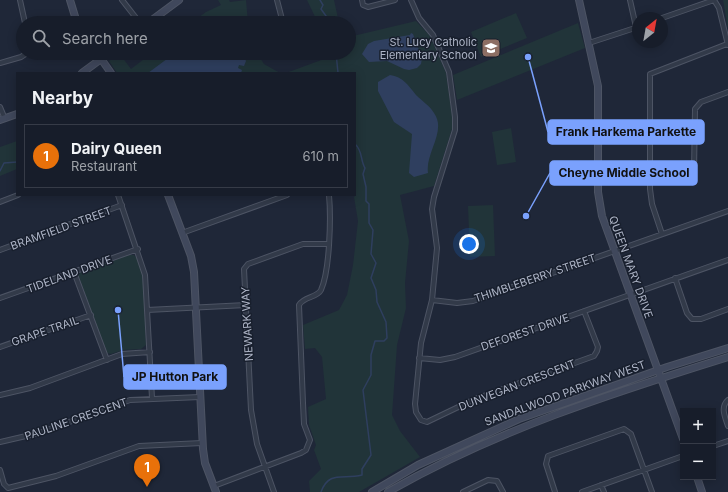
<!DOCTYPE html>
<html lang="en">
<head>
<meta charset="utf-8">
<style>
	body { margin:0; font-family:Inter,sans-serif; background:#202632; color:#f1f3f6 }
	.controls { position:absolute; right:12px; bottom:12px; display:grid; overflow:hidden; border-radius:0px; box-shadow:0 2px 10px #0003 }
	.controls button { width:36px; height:36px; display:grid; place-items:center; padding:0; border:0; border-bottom:1px solid #363b47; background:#171d2a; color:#f1f3f6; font:20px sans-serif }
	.compass { position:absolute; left:632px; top:12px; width:36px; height:36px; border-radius:50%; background:#171d2a; box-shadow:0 2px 10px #0003; rotate:31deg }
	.you { position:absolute; left:469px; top:244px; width:14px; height:14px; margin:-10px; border:3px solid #fff; border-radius:50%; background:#1a73e8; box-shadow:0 0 0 6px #1a73e833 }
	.badge { display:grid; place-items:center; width:26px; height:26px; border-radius:50%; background:#db2777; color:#fff; font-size:13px; font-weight:700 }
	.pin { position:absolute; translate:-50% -33px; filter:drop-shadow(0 1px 2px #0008) }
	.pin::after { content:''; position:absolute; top:21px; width:14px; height:12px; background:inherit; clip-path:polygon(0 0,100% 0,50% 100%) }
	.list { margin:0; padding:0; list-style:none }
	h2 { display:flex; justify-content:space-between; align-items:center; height:52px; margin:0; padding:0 16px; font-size:17px }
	h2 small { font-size:13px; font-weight:400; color:#9ea2a8 }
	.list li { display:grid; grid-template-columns:26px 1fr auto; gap:12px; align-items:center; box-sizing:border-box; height:64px; margin:0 8px 8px; padding:0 8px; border:1px solid #363b47; border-radius:0px }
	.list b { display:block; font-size:15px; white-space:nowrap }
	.list p { margin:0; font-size:13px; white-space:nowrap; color:#9ea2a8 }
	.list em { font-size:13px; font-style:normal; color:#9ea2a8 }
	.icon { flex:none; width:22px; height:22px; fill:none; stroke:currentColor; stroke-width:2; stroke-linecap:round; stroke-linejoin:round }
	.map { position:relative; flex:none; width:728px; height:492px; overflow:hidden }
	.search { position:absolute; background:#171d2a; box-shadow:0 2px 10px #0003; left:16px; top:16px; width:340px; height:44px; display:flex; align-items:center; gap:10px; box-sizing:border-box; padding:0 14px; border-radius:22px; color:#9ea2a8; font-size:15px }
	.panel { position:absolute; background:#171d2a; box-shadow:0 2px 10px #0003; left:16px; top:72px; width:340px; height:124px; border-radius:0px }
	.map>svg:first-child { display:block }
	.green { fill:#213439 }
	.water { fill:#2f3f5f }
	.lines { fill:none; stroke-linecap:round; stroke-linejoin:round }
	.stream { stroke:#2f3f5f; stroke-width:1.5 }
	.street-casing { stroke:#4d5464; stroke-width:6 }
	.secondary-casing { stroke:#4d5464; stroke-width:8 }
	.street { stroke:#323a49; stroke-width:4 }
	.secondary { stroke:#40485c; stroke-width:6 }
	.labels { text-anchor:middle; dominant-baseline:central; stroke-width:3; stroke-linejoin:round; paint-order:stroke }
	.poi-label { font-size:11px; fill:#adb4c6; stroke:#181f2d; text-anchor:end }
	.street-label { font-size:11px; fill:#adb4c6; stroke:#181f2d }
	.leader { fill:none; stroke:#7aa1fd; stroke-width:1.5 }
	.callout-dot { fill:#7aa1fd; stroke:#181f2d; stroke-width:1.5 }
	.callout { fill:#7aa1fd; stroke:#7aa1fd; stroke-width:1.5 }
	.callout-label { font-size:12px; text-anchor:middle; font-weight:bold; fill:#111 }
</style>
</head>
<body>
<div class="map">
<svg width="728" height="492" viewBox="0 0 728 492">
	<rect width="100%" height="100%" fill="#1f2738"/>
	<path class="green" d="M218,0H229L230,2L246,0L248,23H191L206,12L221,5Z
		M307,0H334L339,23H318Z
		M723,0H728V29Z
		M516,13L527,38L481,57L471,32Z
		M416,21L430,36L446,73L452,115V129L434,186L400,195L409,241L405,283L406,308L397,345L392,415L400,431L420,457L359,492H310L309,481L321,469L314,450L316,445L309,425L308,407L326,399L322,357L315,348L305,349L303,325L339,310L347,295L353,265L358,221L354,197L356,195L355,73H286L324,59V53H349V37Z
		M578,23L585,48L457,100L453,75Z
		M119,53L131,69L152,53H257L264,64L280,73H117L109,61Z
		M511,128L516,162L497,165L492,132Z
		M17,141V169L0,176V147Z
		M493,205L495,256L470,257L468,206Z
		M129,255H134C147,266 145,326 146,345L141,349L123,350L111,354L107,353L78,275L81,272Z"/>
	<path class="water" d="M411,33L413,34L422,58L421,64L417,68L409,70L404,69L387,61L369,62L362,54L368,44L374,41L410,35Z
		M175,53H242L246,61L244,66L239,65L238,68L242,70L241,73H148Z
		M390,75C403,77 408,85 416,95C422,101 430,106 434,113C447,131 425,153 428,173L414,177L409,173L412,134L394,122L378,91V82Z"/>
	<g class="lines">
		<path class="stream" d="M320,0L323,5L321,9L331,23
			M336,53L338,73
			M355,127V132
			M0,171L4,163L17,162
			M321,492C329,470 343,480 362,475V469L371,455L363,390L371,375V355L375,341H384L387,338L386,322L377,302L376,290L371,278L376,263L371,254L373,230L369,223V204L366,201V187L363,174L365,168C360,160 363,151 355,144"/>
		<defs>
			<path id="street" d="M20,0L25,23
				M122,0L140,23
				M277,0L283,23
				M362,0L363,5L368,7L395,0
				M411,0L419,18L433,35L449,72L455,117V130L434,197L432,209L437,248L432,300L421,343L415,404L416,412L421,420L427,422L475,399L594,356L597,351L598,347L584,311
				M630,0L636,27
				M662,18L714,0L719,8L728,45
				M589,43L638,27
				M0,63L21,57L27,53
				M0,107L5,119
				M649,176L690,175L694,172L695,109L701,102L728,92
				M118,195L145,275L152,398
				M0,202L18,195
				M182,233L287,195
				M662,234L652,204L650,189V74L727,44
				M0,250L122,205
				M74,272L107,360
				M675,278L687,313L692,319H701L728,309
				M0,298L138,249
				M432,300L457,303L473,301L728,211
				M147,310L246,305
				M0,347L91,315
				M419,358L440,360L455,357L728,260
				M0,395L30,388L122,354L150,352
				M728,400C720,407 725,417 728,426
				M0,442L39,433L130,400L200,397
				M713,446L728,441
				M0,470L4,484L8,488L56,476L139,446L202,443
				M601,485L604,492
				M214,486L301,453L306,450L310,440L304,424L303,403L299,305C304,296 317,298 321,290C330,270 331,217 329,195
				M274,492L257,444L251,410L244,269L248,264L303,244H328
				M463,492L488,480L497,481L503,492
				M555,492L546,464L548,456L624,429L631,434L652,492
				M582,492L683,456"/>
			<path id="secondary" d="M70,0L77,23
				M579,0L598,86V192L602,216L683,439
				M148,23L179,0
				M97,53L111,73
				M82,73L109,53
				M0,120L17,114
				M168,195L191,256L194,272L203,449L205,463L216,492
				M697,477L702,492
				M372,492L418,465L519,419L667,367L728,348
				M388,492C494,431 612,393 728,357"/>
		</defs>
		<use href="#street" class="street-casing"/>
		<use href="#secondary" class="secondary-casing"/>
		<use href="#street" class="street"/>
		<use href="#secondary" class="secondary"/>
	</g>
	<defs>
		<symbol id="school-square" viewBox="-11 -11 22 22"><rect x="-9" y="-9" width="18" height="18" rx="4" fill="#8d6e63" stroke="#181f2d"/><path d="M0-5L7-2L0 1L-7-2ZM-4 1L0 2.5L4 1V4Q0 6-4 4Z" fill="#fff"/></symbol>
	</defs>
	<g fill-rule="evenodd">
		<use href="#school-square" x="480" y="37" width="22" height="22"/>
	</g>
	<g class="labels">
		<g class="poi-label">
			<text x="477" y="42">St. Lucy Catholic<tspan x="477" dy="13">Elementary School</tspan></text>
		</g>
		<g class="street-label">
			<text transform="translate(61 228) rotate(-20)">BRAMFIELD STREET</text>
			<text transform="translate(631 267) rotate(70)">QUEEN MARY DRIVE</text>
			<text transform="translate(69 274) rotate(-20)">TIDELAND DRIVE</text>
			<text transform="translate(535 278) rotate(-19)">THIMBLEBERRY STREET</text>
			<text transform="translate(247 324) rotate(-93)">NEWARK WAY</text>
			<text transform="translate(45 331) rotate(-19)">GRAPE TRAIL</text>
			<text transform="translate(525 332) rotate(-19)">DEFOREST DRIVE</text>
			<text transform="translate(517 385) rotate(-21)">DUNVEGAN CRESCENT</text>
			<text transform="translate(565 393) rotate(-20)">SANDALWOOD PARKWAY WEST</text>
			<text transform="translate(76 419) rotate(-19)">PAULINE CRESCENT</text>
		</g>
	</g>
	<path class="leader" d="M528 57L548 132M526 216L550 173M118 310L124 377"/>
	<g class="callout-dot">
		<circle cx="528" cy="57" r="4"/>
		<circle cx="526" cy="216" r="4"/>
		<circle cx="118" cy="310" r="4"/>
	</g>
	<g class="callout">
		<rect x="548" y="120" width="156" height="24" rx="4"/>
		<rect x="550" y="161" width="147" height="24" rx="4"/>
		<rect x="124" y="365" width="102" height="24" rx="4"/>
	</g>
	<g class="callout-label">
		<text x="626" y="136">Frank Harkema Parkette</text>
		<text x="624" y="177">Cheyne Middle School</text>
		<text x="175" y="381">JP Hutton Park</text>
	</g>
</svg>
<div class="controls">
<button>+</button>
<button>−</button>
</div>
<svg class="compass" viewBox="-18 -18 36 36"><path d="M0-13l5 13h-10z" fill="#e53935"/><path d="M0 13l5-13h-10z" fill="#9ea2a8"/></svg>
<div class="you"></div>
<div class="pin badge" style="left:147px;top:487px;background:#e8710a">1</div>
<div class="search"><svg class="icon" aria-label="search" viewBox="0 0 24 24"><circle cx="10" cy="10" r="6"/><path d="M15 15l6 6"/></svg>Search here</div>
<section class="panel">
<h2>Nearby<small></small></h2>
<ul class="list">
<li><span class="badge" style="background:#e8710a">1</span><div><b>Dairy Queen</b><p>Restaurant</p></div><em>610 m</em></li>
</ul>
</section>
</div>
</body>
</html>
